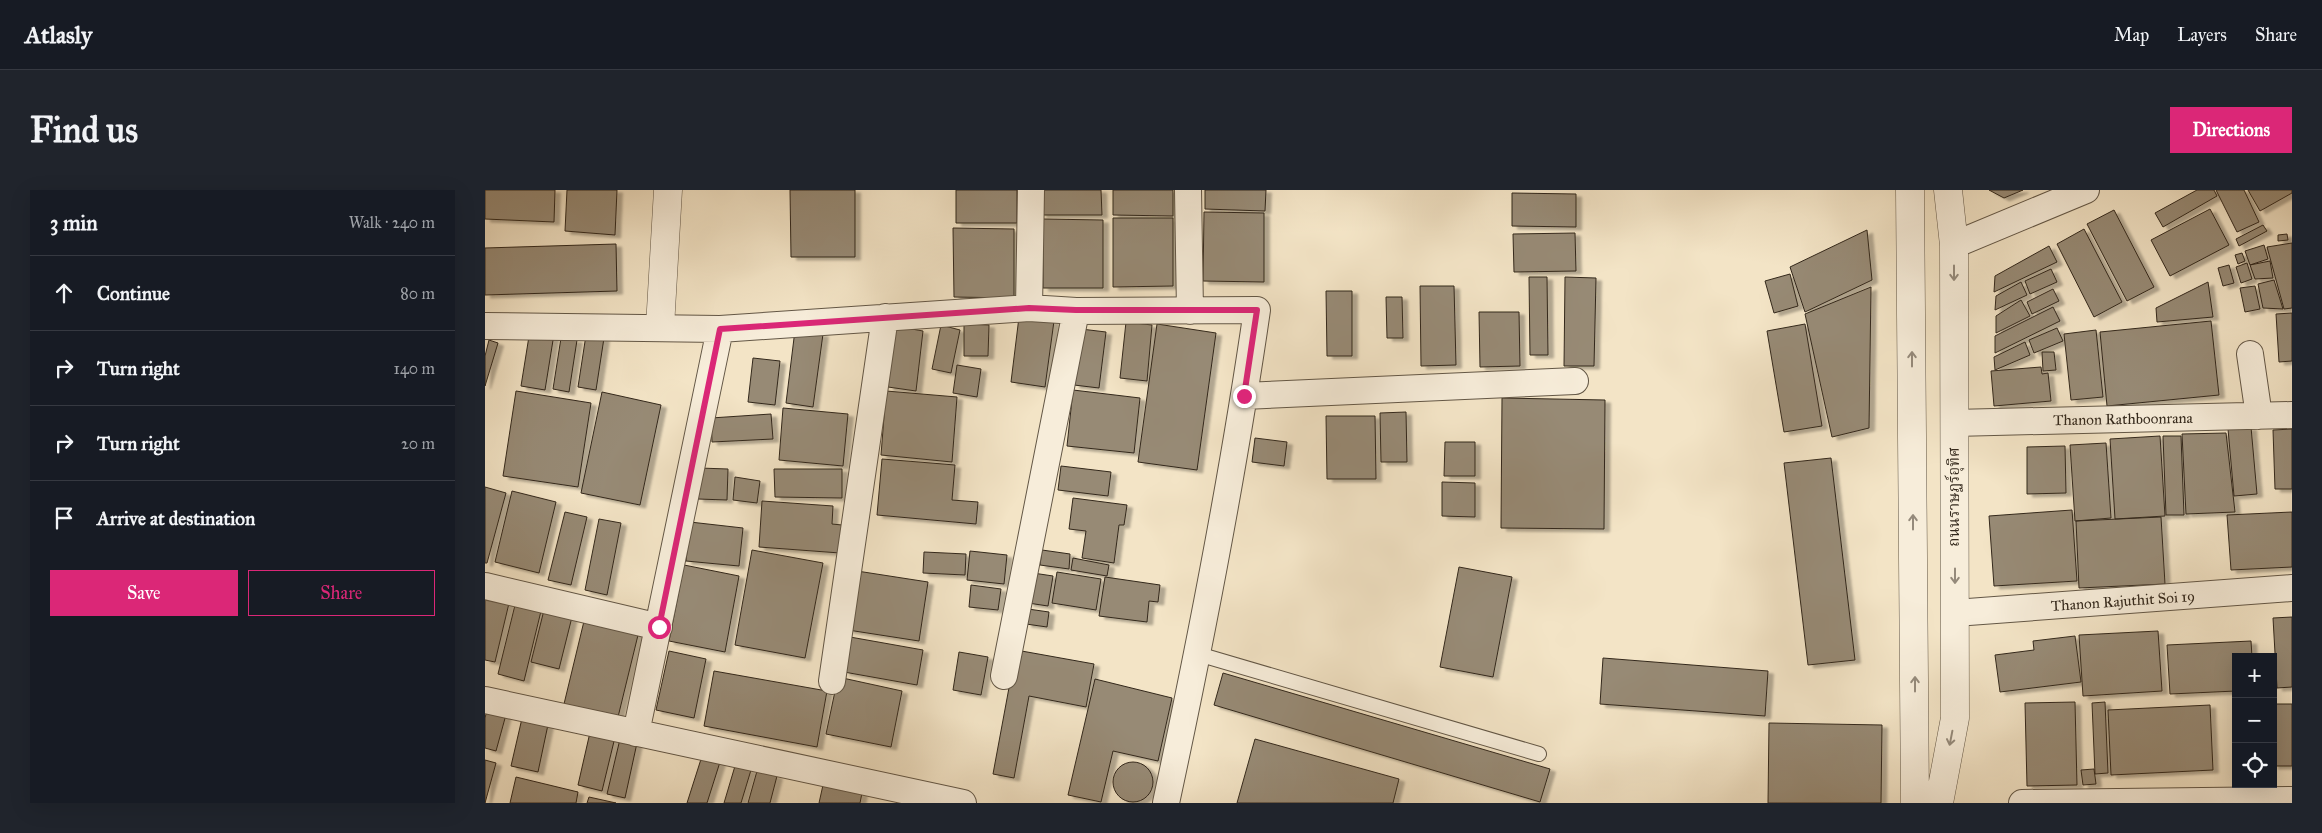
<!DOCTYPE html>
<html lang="en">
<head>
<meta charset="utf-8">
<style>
	body { margin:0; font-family:"IM FELL Great Primer","Noto Serif Thai",serif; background:#20242c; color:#f1f3f6 }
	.controls { position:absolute; right:15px; bottom:15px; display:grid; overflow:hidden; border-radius:0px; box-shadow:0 5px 20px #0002 }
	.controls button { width:45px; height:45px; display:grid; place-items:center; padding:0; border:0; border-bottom:1px solid #363941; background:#171b24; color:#f1f3f6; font:25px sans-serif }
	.stop { position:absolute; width:15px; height:15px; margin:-11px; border:4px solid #db2777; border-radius:50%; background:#fff }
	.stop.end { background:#db2777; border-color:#fff; box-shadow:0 1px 5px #0008 }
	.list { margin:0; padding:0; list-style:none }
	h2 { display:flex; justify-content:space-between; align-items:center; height:65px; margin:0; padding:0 20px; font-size:21px }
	h2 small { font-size:16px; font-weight:400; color:#9ea1a6 }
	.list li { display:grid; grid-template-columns:32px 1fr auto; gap:15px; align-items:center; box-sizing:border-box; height:75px; padding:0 20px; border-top:1px solid #363941 }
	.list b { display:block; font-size:19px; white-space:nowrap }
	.list em { font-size:16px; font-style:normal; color:#9ea1a6 }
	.actions { display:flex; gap:10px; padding:15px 20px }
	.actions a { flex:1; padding:11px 0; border:1px solid #db2777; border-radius:0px; text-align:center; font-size:18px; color:#db2777 }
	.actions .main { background:#db2777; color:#fff }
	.icon { flex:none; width:28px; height:28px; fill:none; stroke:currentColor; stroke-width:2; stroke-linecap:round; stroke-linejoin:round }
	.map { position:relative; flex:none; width:1807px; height:613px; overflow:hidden; border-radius:0px }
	header { display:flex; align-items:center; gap:30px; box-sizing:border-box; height:70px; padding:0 25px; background:#171b24; border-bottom:1px solid #363941 }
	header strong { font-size:24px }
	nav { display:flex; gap:28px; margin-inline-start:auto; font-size:18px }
	.intro { display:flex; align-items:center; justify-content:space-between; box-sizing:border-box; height:120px; padding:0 30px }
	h1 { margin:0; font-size:35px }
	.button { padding:12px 22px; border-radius:0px; background:#db2777; color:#fff; font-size:18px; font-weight:700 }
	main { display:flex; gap:30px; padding:0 30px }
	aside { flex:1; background:#171b24; border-radius:0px; box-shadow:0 5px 20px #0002 }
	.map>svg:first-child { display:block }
	.building { fill:#978a74; stroke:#33281c; filter:url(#shadow) }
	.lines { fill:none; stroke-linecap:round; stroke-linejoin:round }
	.service-casing { stroke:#635746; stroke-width:16 }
	.minor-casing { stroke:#635746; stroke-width:28 }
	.tertiary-casing { stroke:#635746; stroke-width:29 }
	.service { stroke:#f7edda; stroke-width:14 }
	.minor { stroke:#f7edda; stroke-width:26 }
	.tertiary { stroke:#f7edda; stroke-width:28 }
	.oneway { stroke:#958a7b }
	.route { stroke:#db2777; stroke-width:6 }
	.labels { text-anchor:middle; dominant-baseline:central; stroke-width:5; stroke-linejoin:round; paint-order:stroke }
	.street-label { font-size:15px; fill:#33281c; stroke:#f7edda }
</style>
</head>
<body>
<header>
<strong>Atlasly</strong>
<nav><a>Map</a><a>Layers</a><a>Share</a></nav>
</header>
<div class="intro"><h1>Find us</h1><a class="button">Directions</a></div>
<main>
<aside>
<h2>3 min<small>Walk · 240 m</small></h2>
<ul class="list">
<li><svg class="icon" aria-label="ahead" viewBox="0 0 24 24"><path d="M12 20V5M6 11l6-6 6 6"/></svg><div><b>Continue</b></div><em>80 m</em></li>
<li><svg class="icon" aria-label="right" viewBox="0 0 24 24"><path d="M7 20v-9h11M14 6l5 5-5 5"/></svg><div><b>Turn right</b></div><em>140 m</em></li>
<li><svg class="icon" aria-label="right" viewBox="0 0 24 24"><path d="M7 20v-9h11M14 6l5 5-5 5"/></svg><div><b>Turn right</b></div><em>20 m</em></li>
<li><svg class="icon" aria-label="arrive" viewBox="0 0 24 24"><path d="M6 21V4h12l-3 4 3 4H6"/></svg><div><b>Arrive at destination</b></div></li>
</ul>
<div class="actions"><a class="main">Save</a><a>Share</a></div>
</aside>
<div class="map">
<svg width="1807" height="613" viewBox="0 0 1807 613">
	<defs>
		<filter id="shadow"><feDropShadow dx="5.5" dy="3" stdDeviation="1" flood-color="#0004"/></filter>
	</defs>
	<rect width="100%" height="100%" fill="#f3e4c6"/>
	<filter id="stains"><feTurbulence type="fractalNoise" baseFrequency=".004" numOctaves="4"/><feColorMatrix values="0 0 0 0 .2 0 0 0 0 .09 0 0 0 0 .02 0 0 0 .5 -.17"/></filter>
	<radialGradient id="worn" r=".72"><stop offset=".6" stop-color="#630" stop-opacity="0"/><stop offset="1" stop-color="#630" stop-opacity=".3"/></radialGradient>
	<path class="building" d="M0,0H70L69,32L0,29Z
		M82,0H132L130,45L80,41Z
		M305,0H370V67H306Z
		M471,0H532V33H471Z
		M556,0H616L617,25H556Z
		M628,0H688V26L628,25Z
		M720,0H781L780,21L720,19Z
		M1504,0H1538L1519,8Z
		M1712,0H1729L1732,6L1678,37L1670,23Z
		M1731,0H1759L1774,32L1752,42Z
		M1763,0H1807V3L1775,21Z
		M1027,3L1091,4V37L1027,36Z
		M1725,19L1744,55L1685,86L1666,50Z
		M1629,20L1669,97L1642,111L1602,34Z
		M719,22L779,23V92L718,91Z
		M628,28H688V96L628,97Z
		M558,29L618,30V98H558Z
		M1778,35L1782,41L1754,56L1751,49Z
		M468,38L529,39V108L469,107Z
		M1599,39L1637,112L1609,127L1572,54Z
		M1382,40L1387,90L1320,122L1305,77Z
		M1090,43L1091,81L1029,82L1028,44Z
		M1802,44L1803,50L1793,51V45Z
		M1807,53V118L1799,119L1782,57Z
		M131,54L132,101L0,105V58Z
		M1779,55L1783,69L1765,75L1760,61Z
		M1564,56L1572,72L1509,102L1510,86Z
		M1757,63L1760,71L1753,74L1750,65Z
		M1785,71L1788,88L1770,89L1765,75Z
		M1762,73L1767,89L1756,93L1751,77Z
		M1744,75L1749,93L1738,96L1733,78Z
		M1566,79L1572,92L1545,104L1540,91Z
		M1305,84L1313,116L1289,123L1280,91Z
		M1044,87H1062L1063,165H1045Z
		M1080,87L1111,88L1109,176H1079Z
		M1789,90L1798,119L1778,118L1773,94Z
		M1536,92L1542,105L1510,120L1511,106Z
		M1723,92L1728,127L1672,132L1671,118Z
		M935,96H969L971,175L936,176Z
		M1770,96L1775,119L1760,122L1755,98Z
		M1386,97L1384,238L1347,247L1320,124Z
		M1568,99L1574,111L1547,124L1542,112Z
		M841,101H867V166H842Z
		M901,107H917L918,148H902Z
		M1536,110L1545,126L1511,143V126Z
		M1568,117L1575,131L1510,163V146Z
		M994,122H1034L1035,176L995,177Z
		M1807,123V171L1794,172L1791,124Z
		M534,127L569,131L560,197L526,192Z
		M1726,131L1734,205L1622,216L1615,142Z
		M641,132L667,135L662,191L635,188Z
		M479,134L504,135L503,166H479Z
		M672,134L731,143L712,280L653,272Z
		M1320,134L1337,236L1299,242L1282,141Z
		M456,135L475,140L466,183L447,179Z
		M410,136L438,141L431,201L403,197Z
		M1572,138L1578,151L1549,163L1544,150Z
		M596,139L621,142L614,198L589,195Z
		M45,140L69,144L60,200L36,196Z
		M310,140L338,144L328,217L301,213Z
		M1611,140L1618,207L1586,210L1579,144Z
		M101,145L119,148L111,200L93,197Z
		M76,148L92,150L84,202L68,199Z
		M4,150L13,153L0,196V166Z
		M1540,152L1545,165L1510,180L1509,167Z
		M1557,162H1569L1571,180L1558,181Z
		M268,168L295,171L290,215L263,212Z
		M472,175L496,179L492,207L468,203Z
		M1556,177L1557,184L1563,183L1566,211L1509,216L1506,181Z
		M588,200L655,208L649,263L582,256Z
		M31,201L106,213L93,297L18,286Z
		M401,201L472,207L467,272L396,265Z
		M117,202L176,215L155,315L96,303Z
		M1017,208L1120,210L1119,339L1016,338Z
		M298,218L363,224L358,276L294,270Z
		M921,222L922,272H896L895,223Z
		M286,224L288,249L227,252L226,228Z
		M841,226H890L891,289H842Z
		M1766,237L1772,304L1749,306L1743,239Z
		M1807,239V299H1790L1788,240Z
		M1741,243L1750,322L1701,324L1697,244Z
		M1675,246L1680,326L1630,329L1625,249Z
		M1678,246H1696L1699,325H1681Z
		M770,248L802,252L799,276L767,272Z
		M960,252H990V286H959Z
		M1621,253L1626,328L1590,331L1585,255Z
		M1580,256L1581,303L1542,304V257Z
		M1346,268L1370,470L1323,475L1299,273Z
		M397,269L470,275L467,310L493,312L491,334L392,325Z
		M576,276L626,282L623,306L573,300Z
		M214,278L243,279L242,310L213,309Z
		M289,279H357V308L290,307Z
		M250,287L275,291L272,313L248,310Z
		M957,292L990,293V327L957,326Z
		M0,297L21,303L2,373H0Z
		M27,301L71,312L54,383L10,372Z
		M588,308L642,315L639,335H634L629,373L597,368L601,341L584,339Z
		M277,311L348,316L347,334L357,335L355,363L274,357Z
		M1587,320L1592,391L1509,396L1504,326Z
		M80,322L102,327L86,395L63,390Z
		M1807,322V377L1746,380L1742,325Z
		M1676,327L1680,394L1594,398L1591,331Z
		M114,329L136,333L122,405L100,400Z
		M205,332L258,338L254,376L201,371Z
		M267,360L338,373L320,468L250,455Z
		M557,360L585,364L584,379L555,375Z
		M485,361L522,365L519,394L482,390Z
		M439,362L481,364L480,385L438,383Z
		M588,368L624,375L622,386L586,380Z
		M199,375L254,386L240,462L184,451Z
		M974,377L1027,387L1008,487L955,477Z
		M372,381L443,392L434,451L363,440Z
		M572,382L616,389L611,420L567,413Z
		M548,383L568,386L563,416L543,413Z
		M620,387L675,395L673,412L664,411L662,432L614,426Z
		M486,395L516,399L513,420L484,417Z
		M0,403L25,409L10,472L0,470Z
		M31,411L57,417L39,491L13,484Z
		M543,419L564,422L562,437L541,434Z
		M59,420L87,427L74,479L46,472Z
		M100,427L154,441L133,527L79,514Z
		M1807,427V497L1792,498L1788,428Z
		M1673,441L1677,501L1598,506L1594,445Z
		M1590,446L1596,492L1515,502L1510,465L1549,460L1548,451Z
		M365,447L438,460L432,495L359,482Z
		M1766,451L1767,467H1751V501L1685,504L1682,455Z
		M531,460L609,474L601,517L544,506L529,588L508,584Z
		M184,461L221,469L209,528L171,520Z
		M474,462L503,467L496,505L468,500Z
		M1118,468L1283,481L1280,526L1115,514Z
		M229,481L342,501L332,557L219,536Z
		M738,483L1065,579L1055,612L729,515Z
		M353,487L417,501L406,557L341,544Z
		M610,489L687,508L673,571L628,561L616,612L583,605Z
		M1590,512L1592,595L1542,596L1540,513Z
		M1620,512L1623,583L1610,584L1607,513Z
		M1788,514H1807V576H1788Z
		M1725,515L1728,580L1626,585L1623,520Z
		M3,516L22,521L11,561L0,558V528Z
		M38,524L64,530L53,582L26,576Z
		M1284,533L1397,535L1396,613H1283Z
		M106,538L131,543L117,601L93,595Z
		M135,549L152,553L140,608L122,604Z
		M770,549L914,589L908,613H752Z
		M217,566L235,572L222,613H202Z
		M0,570L11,573L0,613Z
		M628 592a20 20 0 1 1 40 0a20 20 0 1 1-40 0Z
		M250,576L266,580L256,613H239Z
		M1609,579L1611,594L1598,595L1596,580Z
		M272,581L292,586L285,613H263Z
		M31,587L93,602L91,613H25Z
		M338,595L377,603L375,613H334Z
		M104,607L131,613H102Z"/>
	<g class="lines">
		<defs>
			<path id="service" d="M713,464L1054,564"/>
			<path id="minor" d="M703,0L705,121
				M1469,55L1601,0
				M544,118L546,0
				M0,136L235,139L544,118L591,121L772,120C748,286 716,450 681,613
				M1765,164L1774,226
				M759,206L1090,191
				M1469,233L1807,225
				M0,396L174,437
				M1470,423L1807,398
				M519,486L591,121
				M347,491L400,127
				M0,510L478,613
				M151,543L235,139
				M1537,613L1807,610"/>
			<path id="tertiary" d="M1425,0L1430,613
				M175,137L183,0
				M1454,613L1470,528L1469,55L1463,0"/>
		</defs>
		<use href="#service" class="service-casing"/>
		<use href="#minor" class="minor-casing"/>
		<use href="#tertiary" class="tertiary-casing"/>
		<use href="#service" class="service"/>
		<use href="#minor" class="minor"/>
		<use href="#tertiary" class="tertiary"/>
	</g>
	<defs><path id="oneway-shaft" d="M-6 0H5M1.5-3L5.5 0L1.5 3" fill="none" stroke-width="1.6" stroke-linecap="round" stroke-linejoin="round" transform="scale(1.25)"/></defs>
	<g class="oneway">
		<use href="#oneway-shaft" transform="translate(1469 83) rotate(90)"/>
		<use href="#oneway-shaft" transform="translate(1427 169) rotate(-90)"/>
		<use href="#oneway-shaft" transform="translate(1428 332) rotate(-90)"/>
		<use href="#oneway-shaft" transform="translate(1470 386) rotate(90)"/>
		<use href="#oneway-shaft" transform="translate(1430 494) rotate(-90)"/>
		<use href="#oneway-shaft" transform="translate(1466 548) rotate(101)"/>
	</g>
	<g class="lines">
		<path class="route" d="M174,437L235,139L544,118L591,120H772L759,206"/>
	</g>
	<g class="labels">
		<g class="street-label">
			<text transform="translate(1638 229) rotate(-1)">Thanon Rathboonrana</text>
			<text transform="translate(1469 307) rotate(-90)">ถนนราษฏร์อุทิศ</text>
			<text transform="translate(1638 411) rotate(-4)">Thanon Rajuthit Soi 19</text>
		</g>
	</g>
	<rect width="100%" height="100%" filter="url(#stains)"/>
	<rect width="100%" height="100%" fill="url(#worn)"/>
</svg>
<div class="controls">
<button>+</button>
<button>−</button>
<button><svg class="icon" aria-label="locate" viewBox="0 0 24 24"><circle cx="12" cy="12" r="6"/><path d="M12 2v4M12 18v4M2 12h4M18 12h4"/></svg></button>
</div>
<div class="stop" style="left:174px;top:437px"></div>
<div class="stop end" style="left:759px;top:206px"></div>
</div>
</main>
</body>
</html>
